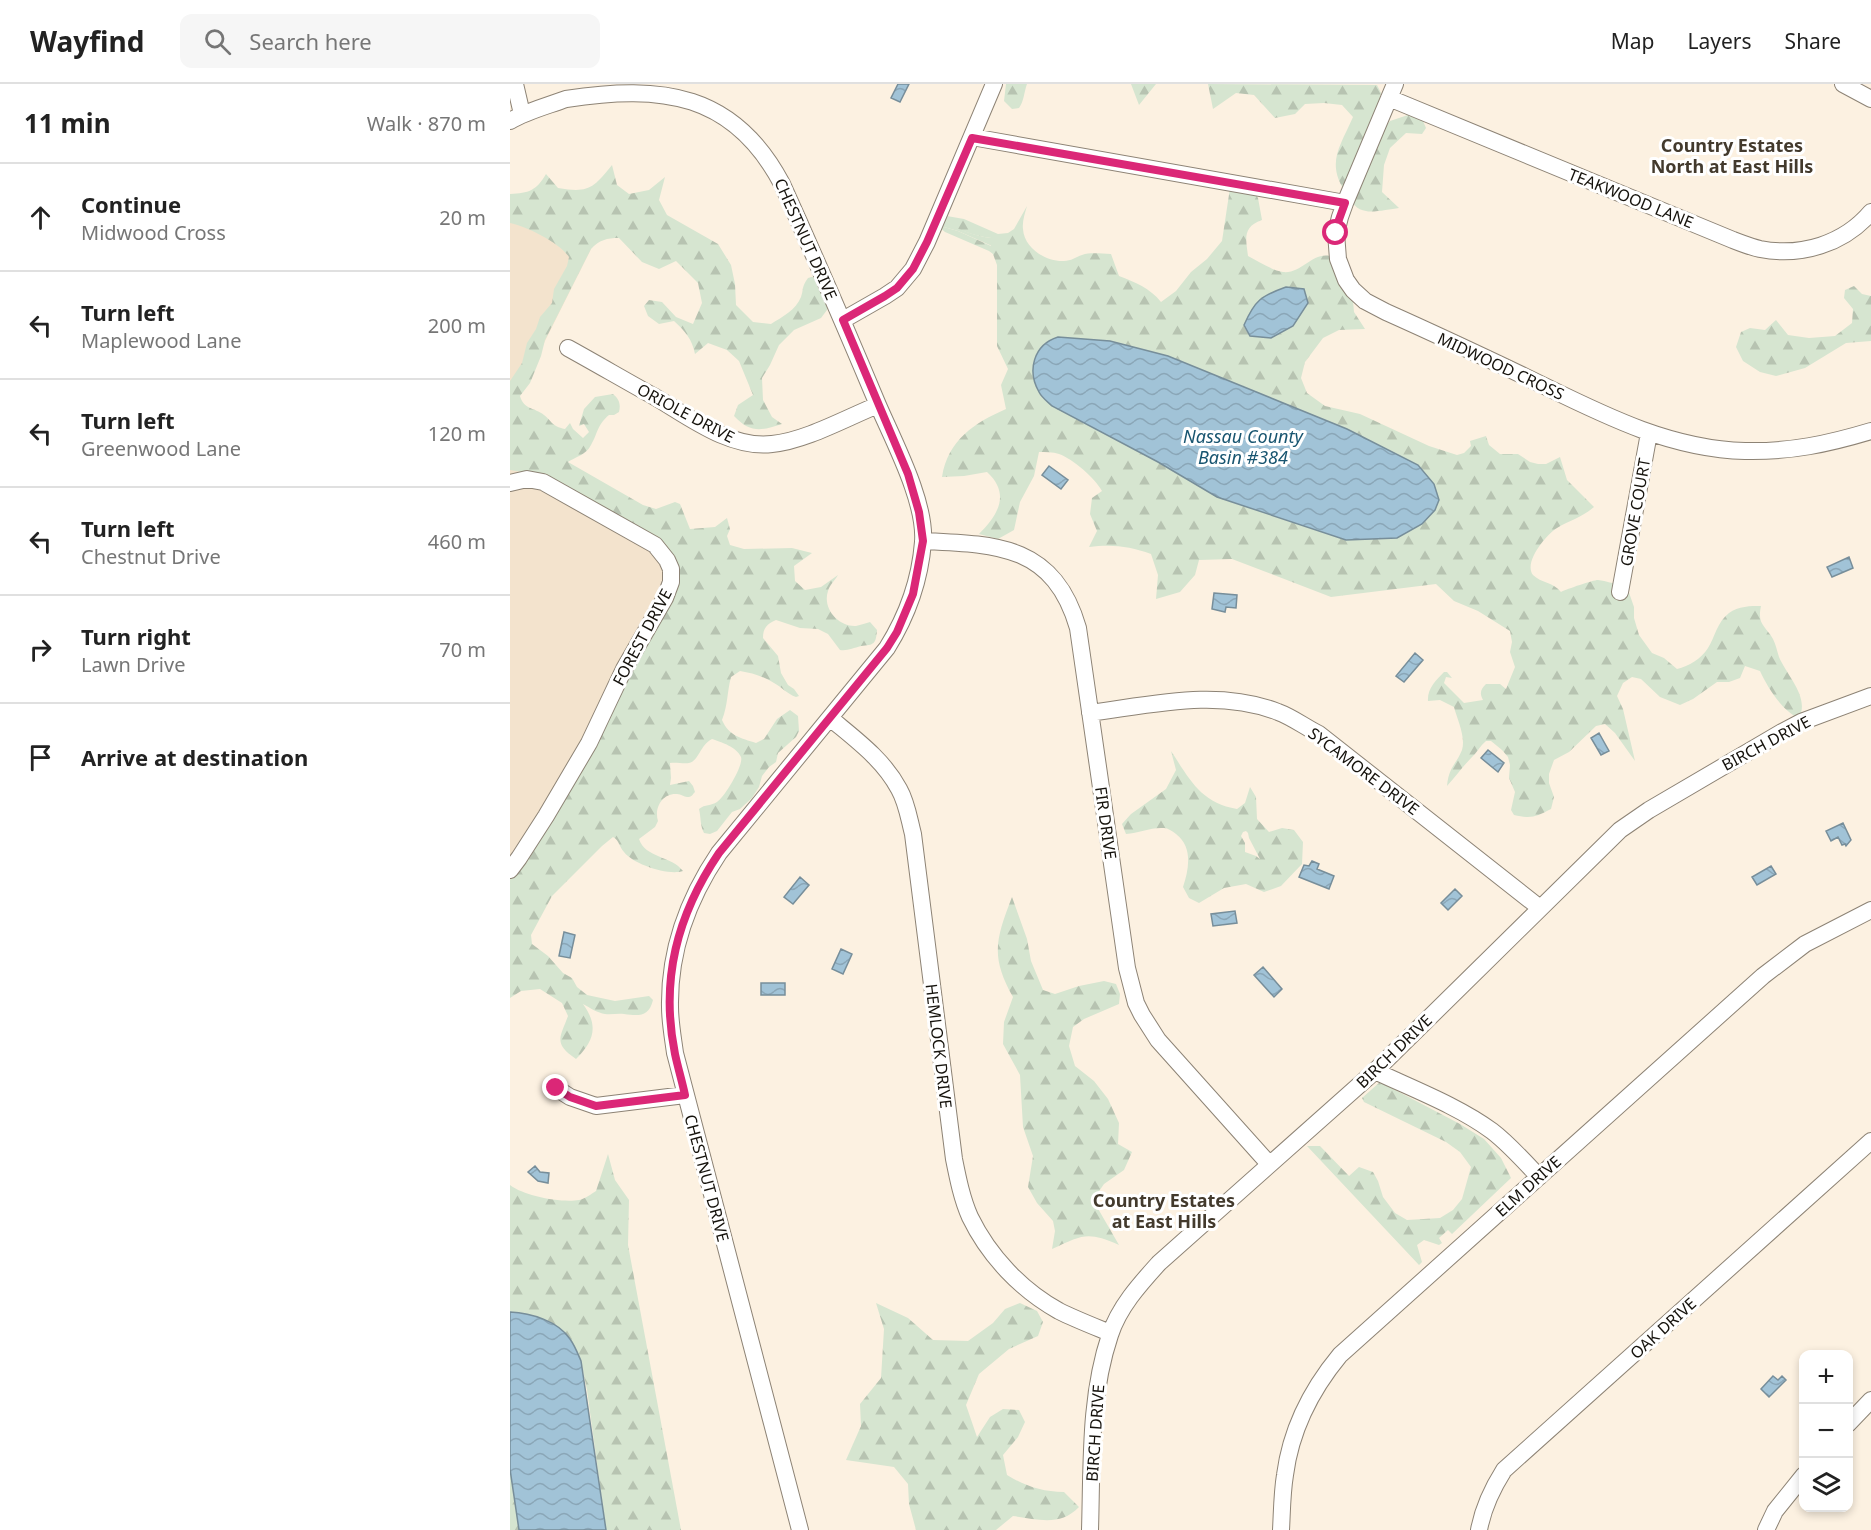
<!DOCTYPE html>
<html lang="en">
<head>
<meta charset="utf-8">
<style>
	body { margin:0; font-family:"Noto Sans",sans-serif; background:#f6f6f6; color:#222 }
	.controls { position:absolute; right:18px; bottom:18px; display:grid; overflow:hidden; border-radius:12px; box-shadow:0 3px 9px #0003 }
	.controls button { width:54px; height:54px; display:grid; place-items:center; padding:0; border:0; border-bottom:2px solid #e0e0e0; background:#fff; color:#222; font:30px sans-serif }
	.stop { position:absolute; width:18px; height:18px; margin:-14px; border:4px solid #db2777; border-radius:50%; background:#fff }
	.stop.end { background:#db2777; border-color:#fff; box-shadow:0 2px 6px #0008 }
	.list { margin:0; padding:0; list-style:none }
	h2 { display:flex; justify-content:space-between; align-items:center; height:78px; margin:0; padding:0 24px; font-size:26px }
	h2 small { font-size:20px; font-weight:400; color:#767676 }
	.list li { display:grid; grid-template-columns:39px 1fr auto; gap:18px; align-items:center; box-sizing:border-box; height:108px; padding:0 24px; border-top:2px solid #e0e0e0 }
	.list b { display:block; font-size:22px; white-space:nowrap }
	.list p { margin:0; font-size:20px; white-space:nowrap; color:#767676 }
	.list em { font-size:20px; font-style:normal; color:#767676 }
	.icon { flex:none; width:33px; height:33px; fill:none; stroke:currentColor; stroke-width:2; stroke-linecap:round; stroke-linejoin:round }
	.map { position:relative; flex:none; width:1361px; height:1446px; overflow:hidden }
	header { display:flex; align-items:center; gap:36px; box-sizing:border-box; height:84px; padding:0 30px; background:#fff; border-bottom:2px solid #e0e0e0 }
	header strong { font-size:28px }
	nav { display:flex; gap:33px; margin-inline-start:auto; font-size:21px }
	.search { width:420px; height:54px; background:#f6f6f6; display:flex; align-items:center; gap:15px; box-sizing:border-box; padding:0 21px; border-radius:12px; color:#767676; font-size:22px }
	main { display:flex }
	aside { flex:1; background:#fff }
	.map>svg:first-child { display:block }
	.built { fill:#f3e3cd }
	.grass { fill:#d6e5d0 }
	.forest { fill:url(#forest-firs); fill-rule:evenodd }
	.water { fill:url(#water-waves); stroke:#778e9a; stroke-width:1.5 }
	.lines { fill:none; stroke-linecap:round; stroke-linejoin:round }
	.minor-casing { stroke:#8d8375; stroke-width:18 }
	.minor { stroke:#fff; stroke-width:16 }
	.route { stroke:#db2777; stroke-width:8 }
	.labels { text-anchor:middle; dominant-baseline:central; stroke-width:6; stroke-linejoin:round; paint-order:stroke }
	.street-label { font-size:16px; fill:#15120c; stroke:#fff }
	.neighbourhood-label { font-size:18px; font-weight:bold; fill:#433a2d; stroke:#fff }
	.water-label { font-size:18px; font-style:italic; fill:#185570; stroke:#fff }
</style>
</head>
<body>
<header>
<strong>Wayfind</strong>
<div class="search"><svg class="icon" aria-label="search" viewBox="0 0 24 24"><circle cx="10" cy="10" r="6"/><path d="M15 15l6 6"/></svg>Search here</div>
<nav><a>Map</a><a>Layers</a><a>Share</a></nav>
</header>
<main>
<aside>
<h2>11 min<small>Walk · 870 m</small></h2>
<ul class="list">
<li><svg class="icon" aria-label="ahead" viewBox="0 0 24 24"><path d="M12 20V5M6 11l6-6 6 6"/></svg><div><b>Continue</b><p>Midwood Cross</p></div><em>20 m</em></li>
<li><svg class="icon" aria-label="left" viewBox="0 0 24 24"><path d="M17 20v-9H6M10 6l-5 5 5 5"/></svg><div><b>Turn left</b><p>Maplewood Lane</p></div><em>200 m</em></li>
<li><svg class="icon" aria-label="left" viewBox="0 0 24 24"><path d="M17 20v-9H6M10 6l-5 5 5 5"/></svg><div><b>Turn left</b><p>Greenwood Lane</p></div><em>120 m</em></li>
<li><svg class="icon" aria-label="left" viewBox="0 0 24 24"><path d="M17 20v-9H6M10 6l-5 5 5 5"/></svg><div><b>Turn left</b><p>Chestnut Drive</p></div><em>460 m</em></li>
<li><svg class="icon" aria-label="right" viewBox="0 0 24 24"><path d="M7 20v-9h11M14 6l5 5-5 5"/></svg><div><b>Turn right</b><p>Lawn Drive</p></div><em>70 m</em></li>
<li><svg class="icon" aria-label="arrive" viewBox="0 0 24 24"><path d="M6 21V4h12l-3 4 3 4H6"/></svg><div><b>Arrive at destination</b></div></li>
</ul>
</aside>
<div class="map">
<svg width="1361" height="1446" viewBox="0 0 1361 1446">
	<defs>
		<pattern id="forest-firs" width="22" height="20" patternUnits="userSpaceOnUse" patternTransform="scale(1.5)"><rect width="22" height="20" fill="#d6e5d0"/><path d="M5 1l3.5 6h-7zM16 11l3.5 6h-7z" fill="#b7c3b1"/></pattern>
		<pattern id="water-waves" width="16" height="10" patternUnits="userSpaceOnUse" patternTransform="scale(1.5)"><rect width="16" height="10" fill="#a1c3d7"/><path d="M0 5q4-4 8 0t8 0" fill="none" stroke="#8aa6b7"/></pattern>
	</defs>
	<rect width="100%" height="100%" fill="#fcf1e1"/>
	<path class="built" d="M0,124L81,165L0,327Z
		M0,378L145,461L161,494L0,786Z"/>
	<path class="grass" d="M433,134C446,145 464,152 481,154L482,162L448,147L427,141Z"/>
	<path class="forest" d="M496,0H517C514,8 514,17 509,24L502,25L494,17Z
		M621,0H646L629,21Z
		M698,0L867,1L871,9L868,21L871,48L880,37L898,31L913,37L916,44L912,50L896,49L880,64L874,81L872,108L889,124C880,125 863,129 856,127C847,126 842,119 838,112C815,80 829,65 843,33L832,21L814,19L795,20L785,30L765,34L744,11L726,9L703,25Z
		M102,81L107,101L119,110L139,106L155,93L149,116L157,131L208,160L221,181L225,200L226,221L243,238L261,240C272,233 286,226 291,213C294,205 291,204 298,194L305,192L319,217L317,226L311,234L284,246L269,261L260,281L252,294L253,316L262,333L272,340C251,347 240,349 224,332L228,321L243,311L229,277L217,266L198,259L185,270C182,255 175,247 164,237L149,240L138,232L134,222L139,216L152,218L166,233L183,240L192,219L188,199L166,177L149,185L132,178L109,154C97,154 89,156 81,165L35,256L31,272L20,299L10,312C14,326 24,323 34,331C43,338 41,342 55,345L60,339L63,345L73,354L79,348L74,340L69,342L74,325L85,313L103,310C109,315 111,320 109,328L104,331H99C87,341 88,349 81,361C76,371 65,373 58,378L133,421L146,425L165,418L170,420L180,445L205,443L217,434L220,445L217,452L220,461L234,465L282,464L302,469L284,482L285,497L295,506L311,503L328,491C325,496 319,502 318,507C312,525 329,543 346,542C351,541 356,539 360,538L367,546C366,560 364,561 351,562C343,564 338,567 330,566L318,550L308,545L290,544L266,536C257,540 253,544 253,554L268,572L271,589L278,601L284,605L289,612L286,613C277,610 272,603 264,599C253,592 242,589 230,587L221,593C217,608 218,621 212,636C219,652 231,654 246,659L254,655L267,635L280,626L288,632L289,647L286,653L268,669L266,678L259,683L252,692L249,703L242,714L230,725L222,728L207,747L200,750L194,749C190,742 191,733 189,725C195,720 201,722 207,718C214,714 234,681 231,673C227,663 211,658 202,655C190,661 189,677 179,679C174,680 166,678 160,679L161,694L160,701L179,697L183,702L185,708C182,711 182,713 177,713C174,713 171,710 167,710C152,709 144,724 148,737L145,743L129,755C135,774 162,772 173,787C158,792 123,780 114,768C109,763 110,757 103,753L92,762L42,812L21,851L22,860L38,872L53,889L62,894L67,903L77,911L105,917L139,912L143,916C139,933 129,932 114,930C108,929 101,931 95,930C88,929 80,924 73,920C89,942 84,957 66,975C43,959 50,954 58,932L52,919L30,905L11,907L0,914V786L155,514L157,476L18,389L0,386V297L12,279L17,259L26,245L30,233L42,219L44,205L57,182L59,173C50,159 16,142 0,139V110C19,109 26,107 36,90L48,104C78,109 83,105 102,81Z
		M720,104L745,109L748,114L752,136C732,143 736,155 738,172C748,177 761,186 773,188C792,190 802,168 820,172L843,217L844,228L855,245L829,246L813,254L795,278L791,294L797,309L815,322L850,330L919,362L947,371L954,369L961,362L960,357L976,352L979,361L990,370H1008L1020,378L1028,380H1036L1050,373L1057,396L1084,423C1071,434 1060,436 1047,444C1037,450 1013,478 1023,491C1031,499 1043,498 1051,508C1057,505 1083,496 1088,496C1098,497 1104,501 1116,500L1124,523V534L1129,551L1142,569L1154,574L1167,585C1179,582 1191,575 1198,564C1205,553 1207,538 1219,529C1228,522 1241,522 1251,522C1247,541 1255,541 1263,555C1266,561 1267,567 1269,573C1277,592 1300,613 1289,634C1272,627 1258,604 1250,587L1235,582L1230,594L1219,598H1207L1183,615L1170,621L1150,613L1131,595L1122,593L1113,599L1107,612L1113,625L1125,677L1105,649L1095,640L1086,642L1059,668L1044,676L1039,690V699L1044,713L1041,725C1026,733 1021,735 1004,731L1001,726L1005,708L999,694L1000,681L998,673L992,666L981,657H976C970,662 968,667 963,672C954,681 946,692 937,702C939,682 946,681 952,666C956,653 947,635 944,623L930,616L918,617C917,605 926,596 934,588H937L942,594L936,593L934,599L954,619L973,616C969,609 971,605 976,600H990L996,605L1005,583L1000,568L1002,558L1000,547L968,527L944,517L926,500L821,513L722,475L689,476L685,491L670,508L646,515L648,491L641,470C620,462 601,460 579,463L587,447L580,430L582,414L592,407C585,394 563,375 549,370C543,368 535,368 529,368L524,392L510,418L504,446L488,455L469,450C488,431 501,410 477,388L454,392L432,393C438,356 464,339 496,325L491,301L498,285L487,262V181L483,170L479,167L435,148L427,141L448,147L481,162V154C464,152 441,145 431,131L454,135L488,150L498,149L504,145L517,122C515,129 512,138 513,145C514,164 536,178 554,177C561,177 566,173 572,171C581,168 591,170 601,170L609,192C625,198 640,204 651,218L666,207L681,188L697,175L712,157Z
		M1344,202L1352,210L1361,212V257L1336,259L1295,284L1266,292L1250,288L1233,277L1226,263L1231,248L1240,244L1255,246L1266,236L1278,251L1299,254L1325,252L1342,239L1343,225L1334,214L1335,206Z
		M661,667C680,696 691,719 727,725L735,719L740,703L746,713L747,735L759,748L772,744L784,746L793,758L792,780L771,802L754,808L736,800L714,804L689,819L679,814L673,803C679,785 683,763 666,750C662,747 658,744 654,744C641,743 629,749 616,750L612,740L621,730L656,705L666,686ZM736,747L738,749L739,754L750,775L746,772L735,768V759L731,752L733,748Z
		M502,813L517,855L521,877L533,906L545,910L569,902L594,897L606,900L610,910L609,920L574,935L563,943L559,962L565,982L584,997L598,1015L609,1039L608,1060L622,1068L614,1086L594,1100L583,1116L609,1161C577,1147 573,1151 542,1165L545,1147L543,1137L527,1119L518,1103L523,1072L513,1043L510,991L493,960L494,938L503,913C480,872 486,855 502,813Z
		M870,998L950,1040L974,1055L991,1074L1001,1094L942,1150L938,1146L929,1154L932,1159L929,1161L914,1156L907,1161L912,1178L909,1181L797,1062H810L839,1092L849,1083L863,1088L868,1097L873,1113L885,1129L897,1136L930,1134L943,1126L952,1115L961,1083L950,1068L936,1058L854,1018L852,1014Z
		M98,1070L105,1096L119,1116L118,1161L171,1446H96L77,1306L71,1277L12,1229L0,1228V1101C14,1112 51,1119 69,1116C75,1115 81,1110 86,1107Z
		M366,1219L398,1234L423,1256L458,1257L483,1239L495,1225L510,1219L527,1227L533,1238L528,1252L499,1265L469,1290L456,1321L467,1353L480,1333L493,1325L509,1326L515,1338L508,1353L493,1371L497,1391C515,1402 532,1408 554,1408L569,1423C550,1443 527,1435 503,1432L486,1446H406L399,1420L398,1400L384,1383L336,1376L351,1342L350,1320L371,1294L374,1245Z
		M0,1385L9,1446H0Z"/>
	<path class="water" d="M388,0H399L390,18L381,14Z
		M776,203L794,205L798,219L783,242L761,254L740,252L734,241C745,216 751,212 776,203Z
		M548,253L600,257L658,272L837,345L908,381L924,400L929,416L925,426L912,440L887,454L836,456L707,413L648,378L542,322C538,318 532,314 529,308C517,287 523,261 548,253Z
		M539,382L558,396L551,405L532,391Z
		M1339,473L1343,484L1322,493L1317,483Z
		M704,509L727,511L726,524L716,523L715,528L702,525Z
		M905,569L913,576L894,598L886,592Z
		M1089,649L1099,667L1091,671L1081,654Z
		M978,666L994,679L988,688L971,674Z
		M1333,739L1341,756L1336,762L1335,760L1332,761L1328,753L1321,757L1316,747Z
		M802,777L809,780L807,785L824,792L819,805L789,793L794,781L799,782Z
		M1261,782L1266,790L1247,801L1242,793Z
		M290,793L299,801L283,820L274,813Z
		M945,805L952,812L938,826L931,819Z
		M725,827L727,839L703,842L701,830Z
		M54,848L65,851L60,874L49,872Z
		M331,865L342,870L333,890L322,885Z
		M753,883L772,905L764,913L744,891Z
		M251,899H275V911H251Z
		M25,1082L30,1088L39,1089L38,1099L28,1097L18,1088Z
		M0,1228C21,1229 48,1237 60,1255C65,1262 68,1270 71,1277L96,1446H9L0,1385Z
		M1263,1292L1268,1296L1272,1292L1276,1296L1259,1313L1251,1305Z"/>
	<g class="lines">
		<defs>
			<path id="minor" d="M5,0L12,30
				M885,0L835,119L830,133L826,149L828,175L836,196L843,206L855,217L876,228C923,249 970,271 1016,293C1086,327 1156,365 1235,367C1280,368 1318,360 1361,347
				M1333,0L1361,15
				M879,14L1223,156C1231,159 1241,163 1250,165C1291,173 1334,160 1361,128
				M0,37C17,27 37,22 56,15C152,0 224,9 272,100C305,173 337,247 368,321C384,358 416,418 413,458C410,496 397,532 377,564L209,769C178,815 159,866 160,923C160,938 163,954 165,969L290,1446
				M462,53L835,119
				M333,236L375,212L387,204L403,185L417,158L484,0
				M58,264C87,280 116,297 145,313C179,333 220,365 262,360C295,357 336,334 368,321
				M0,399L17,395L33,398L145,461L157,476L161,485V498L155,514L114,585L79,659L36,732L9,774L0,786
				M413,457C487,460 544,461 568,544L617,884L626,919L632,931L648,956L759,1080
				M1110,508L1139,349
				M580,629C641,621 708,604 768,628C782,633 795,643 809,650L1030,824
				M320,634C345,655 373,675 389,705C397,719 399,735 403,750L444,1075C448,1095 452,1115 460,1133C479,1172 511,1206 549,1227C565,1235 583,1242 600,1249
				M865,987C903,1005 948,1022 982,1047C999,1060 1014,1077 1029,1093
				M46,1004L60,1013L86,1022L175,1011
				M1338,1340L1361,1316
				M580,1446C582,1381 579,1313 600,1251C609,1223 630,1200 649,1179L865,987L1110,746L1139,726L1272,648L1291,638L1361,612
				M771,1446C772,1428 772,1409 775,1391C781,1345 801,1306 830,1271L1253,892L1295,860L1361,826
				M969,1446C973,1424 982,1405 994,1386L1361,1057
				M1256,1446L1265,1427L1294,1391"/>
		</defs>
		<use href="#minor" class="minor-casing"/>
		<use href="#minor" class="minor"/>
	</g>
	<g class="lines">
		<path class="route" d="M46,1004L60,1013L86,1022L175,1011C172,997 168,984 165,970C150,896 167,831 209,769L377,564L387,548L403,510L413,457L409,428L398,390L333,236L375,212L387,204L403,185L417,158L462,54L835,119L827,141L826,149"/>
	</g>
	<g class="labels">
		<g class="street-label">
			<text transform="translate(1121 114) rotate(22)">TEAKWOOD LANE</text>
			<text transform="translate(296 155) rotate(66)">CHESTNUT DRIVE</text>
			<text transform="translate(991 282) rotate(25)">MIDWOOD CROSS</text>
			<text transform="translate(176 329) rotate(28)">ORIOLE DRIVE</text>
			<text transform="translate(1125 428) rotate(-80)">GROVE COURT</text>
			<text transform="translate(132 553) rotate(-62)">FOREST DRIVE</text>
			<text transform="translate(1256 659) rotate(-28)">BIRCH DRIVE</text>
			<text transform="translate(854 687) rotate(37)">SYCAMORE DRIVE</text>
			<text transform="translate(596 739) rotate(82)">FIR DRIVE</text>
			<text transform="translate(429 962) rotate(83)">HEMLOCK DRIVE</text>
			<text transform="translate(884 967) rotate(-44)">BIRCH DRIVE</text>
			<text transform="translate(197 1094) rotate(75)">CHESTNUT DRIVE</text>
			<text transform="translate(1018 1102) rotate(-42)">ELM DRIVE</text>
			<text transform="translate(1153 1244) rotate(-42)">OAK DRIVE</text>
			<text transform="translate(585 1349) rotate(-86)">BIRCH DRIVE</text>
		</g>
		<g class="neighbourhood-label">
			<text x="1222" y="61">Country Estates<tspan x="1222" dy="21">North at East Hills</tspan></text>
			<text x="654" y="1116">Country Estates<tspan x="654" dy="21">at East Hills</tspan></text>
		</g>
		<g class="water-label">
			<text x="733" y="352">Nassau County<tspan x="733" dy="21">Basin #384</tspan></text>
		</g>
	</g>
</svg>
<div class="controls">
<button>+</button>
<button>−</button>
<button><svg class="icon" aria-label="layers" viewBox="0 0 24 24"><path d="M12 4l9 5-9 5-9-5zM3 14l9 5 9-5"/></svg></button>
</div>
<div class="stop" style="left:826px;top:149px"></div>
<div class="stop end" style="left:46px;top:1004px"></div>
</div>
</main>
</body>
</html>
